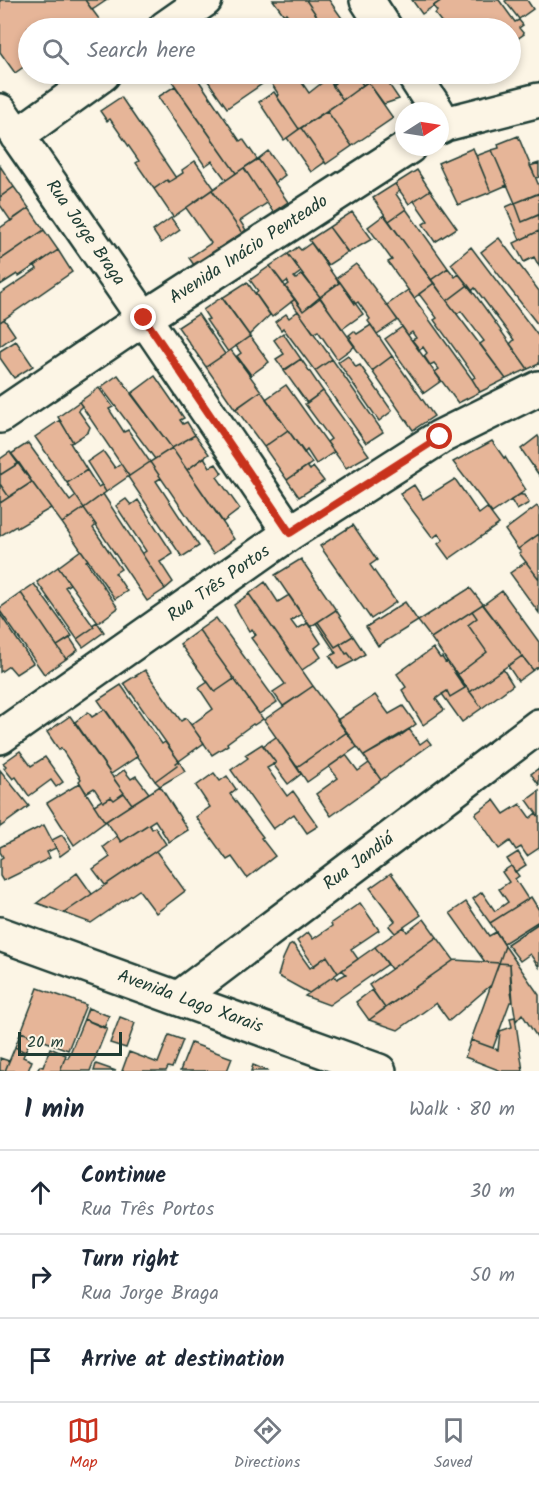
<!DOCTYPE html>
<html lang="en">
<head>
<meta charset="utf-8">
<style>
	body { margin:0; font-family:Kalam,sans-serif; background:#f6f6f7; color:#1f2937 }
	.compass { position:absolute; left:395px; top:102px; width:54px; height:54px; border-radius:50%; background:#fff; box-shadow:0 3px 9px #0003; rotate:78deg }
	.scale { position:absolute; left:18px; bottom:15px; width:104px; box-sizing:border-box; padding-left:6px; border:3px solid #1f3d34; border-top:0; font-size:16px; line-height:21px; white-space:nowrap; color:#1f3d34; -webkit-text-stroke:4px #fcf5e5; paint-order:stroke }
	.stop { position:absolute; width:18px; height:18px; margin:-14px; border:4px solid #c8321e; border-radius:50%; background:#fff }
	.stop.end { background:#c8321e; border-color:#fff; box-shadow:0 2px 6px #0008 }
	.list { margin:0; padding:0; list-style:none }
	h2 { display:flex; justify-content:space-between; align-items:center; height:78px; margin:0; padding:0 24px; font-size:26px }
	h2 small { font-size:20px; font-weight:400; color:#747a83 }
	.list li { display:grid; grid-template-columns:39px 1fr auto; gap:18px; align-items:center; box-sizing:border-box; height:84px; padding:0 24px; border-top:2px solid #e0e1e3 }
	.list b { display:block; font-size:22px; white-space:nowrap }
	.list p { margin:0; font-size:20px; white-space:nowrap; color:#747a83 }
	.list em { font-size:20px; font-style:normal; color:#747a83 }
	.icon { flex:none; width:33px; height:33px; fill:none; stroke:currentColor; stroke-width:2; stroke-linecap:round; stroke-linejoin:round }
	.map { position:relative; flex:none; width:539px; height:1071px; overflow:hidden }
	.search { position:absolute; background:#fff; box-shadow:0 3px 9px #0003; left:18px; right:18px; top:18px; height:66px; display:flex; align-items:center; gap:15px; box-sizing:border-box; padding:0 21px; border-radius:33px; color:#747a83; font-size:22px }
	.sheet { height:330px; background:#fff }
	nav { display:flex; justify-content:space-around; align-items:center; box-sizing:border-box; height:84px; border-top:2px solid #e0e1e3; background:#fff; font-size:16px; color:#747a83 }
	nav a { display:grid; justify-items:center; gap:3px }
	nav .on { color:#c8321e }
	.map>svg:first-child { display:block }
	.building { fill:#e6b598; stroke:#1f3d34; stroke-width:1.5 }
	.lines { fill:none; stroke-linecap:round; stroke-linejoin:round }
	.minor-casing { stroke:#1f3d34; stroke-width:38 }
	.minor { stroke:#fcf5e5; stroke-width:33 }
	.route { stroke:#c8321e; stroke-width:8 }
	.labels { text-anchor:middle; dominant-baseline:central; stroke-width:4.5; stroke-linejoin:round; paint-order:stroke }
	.street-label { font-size:18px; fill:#1f3d34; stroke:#fcf5e5 }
</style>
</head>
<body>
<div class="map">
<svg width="539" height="1071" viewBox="0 0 539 1071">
	<rect width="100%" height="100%" fill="#fcf5e5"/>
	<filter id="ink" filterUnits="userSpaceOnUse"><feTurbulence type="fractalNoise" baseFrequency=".0167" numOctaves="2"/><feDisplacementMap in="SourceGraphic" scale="12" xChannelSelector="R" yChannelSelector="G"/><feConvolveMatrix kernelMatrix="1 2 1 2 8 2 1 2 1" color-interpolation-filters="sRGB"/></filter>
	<g filter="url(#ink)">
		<path class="building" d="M0,0H85L105,27L103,28H28V72L25,66L15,73L0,52Z
			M85,0H107L92,10Z
			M273,0H306L325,28H297L286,13L284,15Z
			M306,0H329L349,28H325Z
			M412,0H442L422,14Z
			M442,0H499L515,22L519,20L523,25L519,28L524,34L510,44V28H446L435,14L437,11L433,6Z
			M507,0H527L533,9L519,19L505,1Z
			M260,21L265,28H248Z
			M167,74H196L195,75L240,141L243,139L257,159L236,173Z
			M203,74H255L262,84L227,108Z
			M265,74H296L309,93L328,78L343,100L299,129L277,97L279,95Z
			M328,74H355L363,85L343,100L332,85L335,83Z
			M355,74H380L363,85Z
			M380,74H382L399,99L384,104L368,82Z
			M368,82L393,118L352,146L327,111Z
			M175,86L236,173L226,180L212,161L205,166L158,97Z
			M274,92L299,129L284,140L259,102Z
			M121,97L176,178L169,182L167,180L154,189L136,163L139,161L110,119L107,121L100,111Z
			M327,111L352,146L326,164L301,128Z
			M301,128L325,162L311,172L287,138Z
			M518,136L539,186V193L515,203L492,150L499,148L498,144Z
			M473,148L491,192L458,205L438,163Z
			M492,150L507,185L491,192L476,156Z
			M268,151L285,175L275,183L258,159Z
			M258,159L288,202L273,212L244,168Z
			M195,161L214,188L173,217L154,189L167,180L169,182L183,173L182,170Z
			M539,163V177L536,178L530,166Z
			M0,166L14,187L0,197Z
			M244,168L267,203L240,221L246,230L242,233L212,190Z
			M417,170L430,190L409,204L395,184Z
			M395,184L400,191L396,194L406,209L389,221L373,198Z
			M14,187L29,208L11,221L0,205V197Z
			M212,190L242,233L194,265L189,258L211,243L186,208Z
			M430,190L457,228L435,242L423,224L428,221L414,201Z
			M538,194L539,196V215L522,222L515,203Z
			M515,203L522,222L538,215L539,216V231L520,240L506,207Z
			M29,208L44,230L0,260V228Z
			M406,209L448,268L431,280L389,221Z
			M352,212L372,239L348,253L329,227Z
			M384,215L434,283L414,298L388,262L392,260L368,227Z
			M171,218L180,230L161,243L153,231Z
			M329,227L348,252L328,265L309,240Z
			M44,230L58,250L19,276L17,274L0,285V260Z
			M539,231V266L534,257L524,262L514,243Z
			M499,238L539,291V326L481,252Z
			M311,243L339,283L320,297L288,254L298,247L301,250Z
			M471,247L539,337V364L528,369L510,344L514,340L475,288L472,291L451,264Z
			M58,250L72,272L0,322V294L37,269L35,266Z
			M288,254L301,272L294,277L296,279L302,274L320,297L303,311L285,287L289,284L287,281L283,284L270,266Z
			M356,264L398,320L377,334L368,321L370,319L358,302L355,304L337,278Z
			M270,266L295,299L272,317L255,293L258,291L250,280Z
			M448,268L455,277L459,274L468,285L447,301L431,280Z
			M247,282L270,315L249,335L222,298Z
			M340,282L363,314L342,329L320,297Z
			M434,283L447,301L506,379L480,392L472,379L475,377L434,320L437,318L419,294Z
			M468,285L487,311L528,369L506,379L480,344L484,341L461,311L457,314L447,301Z
			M408,290L472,379L480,392L458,403L435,372L439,369L434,363L430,365L424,356L427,353L423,347L420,350L412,340L416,338L412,332L408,335L387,305Z
			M222,297L250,336L228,352L206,320L209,319L203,310Z
			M320,298L355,346L337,359L318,331L314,333L291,302L295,299L303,311Z
			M298,311L332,359L315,371L283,328L281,330L275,322L286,314L289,318Z
			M198,314L225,354L206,367L178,327Z
			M4,319L15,335L0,346V322Z
			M371,325L392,356L372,371L349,339L351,337L349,335L354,331L357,334Z
			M402,327L441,381L424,393L385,339Z
			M283,333L301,359L284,370L276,359L284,354L274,340Z
			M250,336L269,362L251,375L237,356L241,353L236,346Z
			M16,341L33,366L14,378L0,358V351Z
			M231,350L261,391L235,409L206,367Z
			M348,355L356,367L360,365L392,411L379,421L338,362Z
			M392,356L434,416L413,430L372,371Z
			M301,359L323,391L307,403L284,371Z
			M332,359L383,432L366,443L315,371Z
			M118,375L172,448L155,459L101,387Z
			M155,376L184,418L180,420L183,424L187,422L195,435L172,448L131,394Z
			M286,385L334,452L316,464L307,450L304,453L266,399Z
			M99,388L113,407L109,409L124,432L128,430L150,462L129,476L79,402Z
			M261,391L288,430L264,447L236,409Z
			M323,391L369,455L346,468L327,442L331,439L305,404Z
			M79,402L82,406L78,410L90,427L88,432L73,442L58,417Z
			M60,420L73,442L70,443L87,470L67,483L35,437Z
			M288,430L312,463L287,480L264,447Z
			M195,435L209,454L187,470L172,448Z
			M538,436L539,438V475L521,449Z
			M492,441L504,458L505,457L526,490L492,513L453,462Z
			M28,443L70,501L76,496L84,508L62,523L11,454Z
			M172,448L234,539L213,554L150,462Z
			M103,451L115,468L121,464L129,476L106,492L87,462Z
			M10,452L19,463L0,475V459Z
			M204,457L210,467L216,464L222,473L217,477L240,509L223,522L187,470Z
			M150,462L161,478L156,481L199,546L182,557L128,477Z
			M19,463L32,482L9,497L0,484V475Z
			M307,466L310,470L313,467L324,481L299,497L287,480Z
			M87,470L98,487L102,485L106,492L84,508L67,483Z
			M455,479L479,514L487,508L499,524L449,559L438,544L443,540L438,534L433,538L400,494L414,485L423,499Z
			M32,482L51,508L17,528L16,526L0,536V503Z
			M0,484L9,497L0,503Z
			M103,494L165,589L147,601L84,508Z
			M521,494L522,495H524L529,503L517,510L511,500Z
			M126,499L131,505L138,500L173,554L160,562L173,582L165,589L142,554L146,551L116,506Z
			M537,506L539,509V534L518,549L505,530Z
			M84,508L96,525L93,528L121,569L115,573L127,591L115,599L62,523Z
			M353,525L377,560L370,565L396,602L371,619L320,546Z
			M539,534V579L519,553L521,552L518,549Z
			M81,550L88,560L86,561L118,608L98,623L58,567Z
			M301,559L336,610L310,627L275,575Z
			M526,562L539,579V613L510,573Z
			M58,567L70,584L65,587L94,627L77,639L37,582Z
			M265,582L278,602L289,595L302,614L291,621L297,629L308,623L321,643L315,648L321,657L302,670L249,594Z
			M34,584L72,636L57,646L21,593Z
			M470,588L483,604L431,638L418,621Z
			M502,591L539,642V666L533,670L483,605Z
			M21,593L66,659L44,674L0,611V608Z
			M249,594L313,686L283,706L273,692L285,684L251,638L256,635L252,629L249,631L234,605Z
			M405,602L418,621L378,646L366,627Z
			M483,604L522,656L470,692L457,675L487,652L468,625L477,618L472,611Z
			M336,610L353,636L335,647L318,622Z
			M472,611L477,618L468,625L487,652L457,675L431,638Z
			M0,614L33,663L16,674L9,666L0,672Z
			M216,618L277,702L259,714L199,630Z
			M97,622L104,632L83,647L77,639L94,627L92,625Z
			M318,622L335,647L340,644L346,654L348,653L354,661L338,669L330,656L336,653L316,623Z
			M199,630L234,679L215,692L180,644Z
			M353,636L365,654L354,661L348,653L346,654L340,644Z
			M70,638L78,650L66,659L57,646Z
			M433,648L440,658L442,657L445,662L447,661L465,688L450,697L447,691L436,699L444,710L423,725L402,690L406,687L397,674Z
			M522,656L533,670L518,681L508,666Z
			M503,669L513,685L482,708L470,692Z
			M145,670L181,721L186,718L204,743L179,761L124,683Z
			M455,671L482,708L462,722L442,694L447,691L450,697L465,688L454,672Z
			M234,679L263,719L254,725L253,724L227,743L228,745L212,755L191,725L213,709L199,688L208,682L215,692Z
			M121,685L162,744L165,742L179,761L176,763L177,765L155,781L98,700Z
			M313,686L347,732L297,767L264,720Z
			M375,695L389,714L403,706L416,724L400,736L364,756L337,720Z
			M105,709L138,756L111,774L75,722L88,712L92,717Z
			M70,716L124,793L114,800L111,797L103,802L94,788L86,793L79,781L81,779L61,748L59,750L47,732Z
			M409,729L420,744L427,739L431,744L381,780L364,756Z
			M347,732L357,747L307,782L297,767Z
			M276,737L301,774L288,784L273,764L276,763L263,746Z
			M262,744L276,763L267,768L287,796L293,791L318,826L307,833L294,814L273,829L231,770L248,758L245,755Z
			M20,751L31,766L45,757L63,782L56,787L51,780L29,796L16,777L13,779L4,768L6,766L3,763Z
			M346,755L358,771L369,763L381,780L331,816L316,794L338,778L329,767Z
			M179,761L185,771L160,786L155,781L177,765L176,763Z
			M539,768V785L531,774Z
			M0,770L29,806L0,827Z
			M124,770L131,779L136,776L149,793L132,804L113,778Z
			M214,773L220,781L227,776L236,789L230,794L263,837L261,838L275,856L247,878L232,857L227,860L196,817L210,807L196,786Z
			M80,783L105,822L74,845L47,803Z
			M160,786L188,830L169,842L155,820L121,842L106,821Z
			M539,791V817L527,800Z
			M124,793L132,804L105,822L94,805L102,800L103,802L111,797L114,800Z
			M494,800L504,814L520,804L530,818L536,813L539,817V848L527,856L521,847L516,850L510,841L499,849L475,814Z
			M149,824L152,829L155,827L166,844L105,885L93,869L110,857L103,847L117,836L121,842Z
			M44,825L56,848L47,852L50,858L3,881L0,876V859L3,857L0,852V847Z
			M62,835L71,848L60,856L52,840Z
			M156,851L185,891L156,913L139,890L91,923L64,913Z
			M518,852L526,865L515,872L507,859Z
			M511,866L519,876L515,879L528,899L490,923L473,899L482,892L495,911L508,902L499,889L509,882L502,872Z
			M77,873L92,894L64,913L37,903Z
			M391,873L421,915L395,933L389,926L395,921L370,888Z
			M531,897L539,910V921L504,943L490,923Z
			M466,902L489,936L496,932L505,946L499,963L485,962L450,913Z
			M360,903L379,930L351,949L358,959L338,973L327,956L314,966L297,941L308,932L313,939L332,926L331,923Z
			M424,919L437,937L391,969L375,947L404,927L407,932Z
			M539,923V967L530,954L520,961L507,944Z
			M437,937L454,960L385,1008L369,985Z
			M293,944L310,968L327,956L338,973L309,993L278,976L283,959L289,946Z
			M505,946L539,995V1040L522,1014L516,1021L511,991L510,964L499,963Z
			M375,947L388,964L329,1005L305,996L334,976L337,979L346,974L342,970Z
			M454,960L499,963L491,985L449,1021L436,1003L398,1030L369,1020Z
			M499,963L510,964L513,1002H510L493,1048L471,1040Z
			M38,988L86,1005L68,1050L21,1032Z
			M372,990L385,1008L369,1020L356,1002Z
			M88,1008L109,1016L104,1028L84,1019Z
			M120,1017L135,1023L126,1048L110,1043Z
			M515,1017L523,1071H501L465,1057L471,1040L498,1050L500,1031L512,1027L510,1018Z
			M84,1019L107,1028L90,1071H60L65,1058H68Z
			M21,1032L32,1036L25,1052L15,1047Z
			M169,1035L183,1040L172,1068L168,1067L166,1071H122L129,1052L158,1063Z
			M191,1043L232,1058L227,1071H180Z
			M15,1047L25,1052L23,1057L32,1061L28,1071H5Z
			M50,1048L66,1055L60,1071H37L40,1066L43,1067Z
			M0,1058L9,1061L5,1071H0Z
			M96,1064L116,1071H94Z
			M253,1065L268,1071H251Z"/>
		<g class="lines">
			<defs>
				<path id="minor" d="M367,0L385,28
					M165,28L205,0
					M413,74L437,111
					M0,111L144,318L290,533
					M440,127L445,124L539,100
					M17,136L103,74
					M0,416L144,318L409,147
					M0,737L290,533L440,437L539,388
					M0,934L379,1071
					M179,998L539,726"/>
			</defs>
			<use href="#minor" class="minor-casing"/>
			<use href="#minor" class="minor"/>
		</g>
	</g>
	<g class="lines" filter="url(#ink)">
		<path class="route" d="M144,318L290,533L440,437"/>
	</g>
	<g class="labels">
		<g class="street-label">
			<text transform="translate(85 233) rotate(55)">Rua Jorge Braga</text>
			<text transform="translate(249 250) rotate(-33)">Avenida Inácio Penteado</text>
			<text transform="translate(219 584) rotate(-35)">Rua Três Portos</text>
			<text transform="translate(359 862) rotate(-37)">Rua Jandiá</text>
			<text transform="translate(190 1002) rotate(20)">Avenida Lago Xarais</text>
		</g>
	</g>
</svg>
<svg class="compass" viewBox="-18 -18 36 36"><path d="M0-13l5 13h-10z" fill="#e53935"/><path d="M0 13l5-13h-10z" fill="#747a83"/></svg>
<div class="scale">20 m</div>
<div class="stop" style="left:440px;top:437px"></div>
<div class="stop end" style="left:144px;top:318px"></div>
<div class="search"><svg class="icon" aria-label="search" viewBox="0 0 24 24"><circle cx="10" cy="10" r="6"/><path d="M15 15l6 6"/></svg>Search here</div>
</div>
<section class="sheet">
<h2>1 min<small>Walk · 80 m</small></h2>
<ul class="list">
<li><svg class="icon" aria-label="ahead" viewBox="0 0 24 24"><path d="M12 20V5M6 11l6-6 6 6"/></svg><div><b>Continue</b><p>Rua Três Portos</p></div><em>30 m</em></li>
<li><svg class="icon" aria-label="right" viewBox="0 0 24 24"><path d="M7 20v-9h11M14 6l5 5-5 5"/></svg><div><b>Turn right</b><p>Rua Jorge Braga</p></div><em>50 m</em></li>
<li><svg class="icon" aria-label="arrive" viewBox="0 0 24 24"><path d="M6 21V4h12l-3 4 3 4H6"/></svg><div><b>Arrive at destination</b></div></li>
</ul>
</section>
<nav>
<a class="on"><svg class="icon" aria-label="map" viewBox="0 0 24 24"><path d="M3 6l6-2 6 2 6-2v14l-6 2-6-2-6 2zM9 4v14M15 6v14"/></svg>Map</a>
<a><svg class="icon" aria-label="directions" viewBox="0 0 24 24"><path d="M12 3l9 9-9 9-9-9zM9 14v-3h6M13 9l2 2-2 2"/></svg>Directions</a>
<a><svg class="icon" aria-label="saved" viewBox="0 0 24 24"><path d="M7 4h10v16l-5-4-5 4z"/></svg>Saved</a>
</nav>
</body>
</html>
